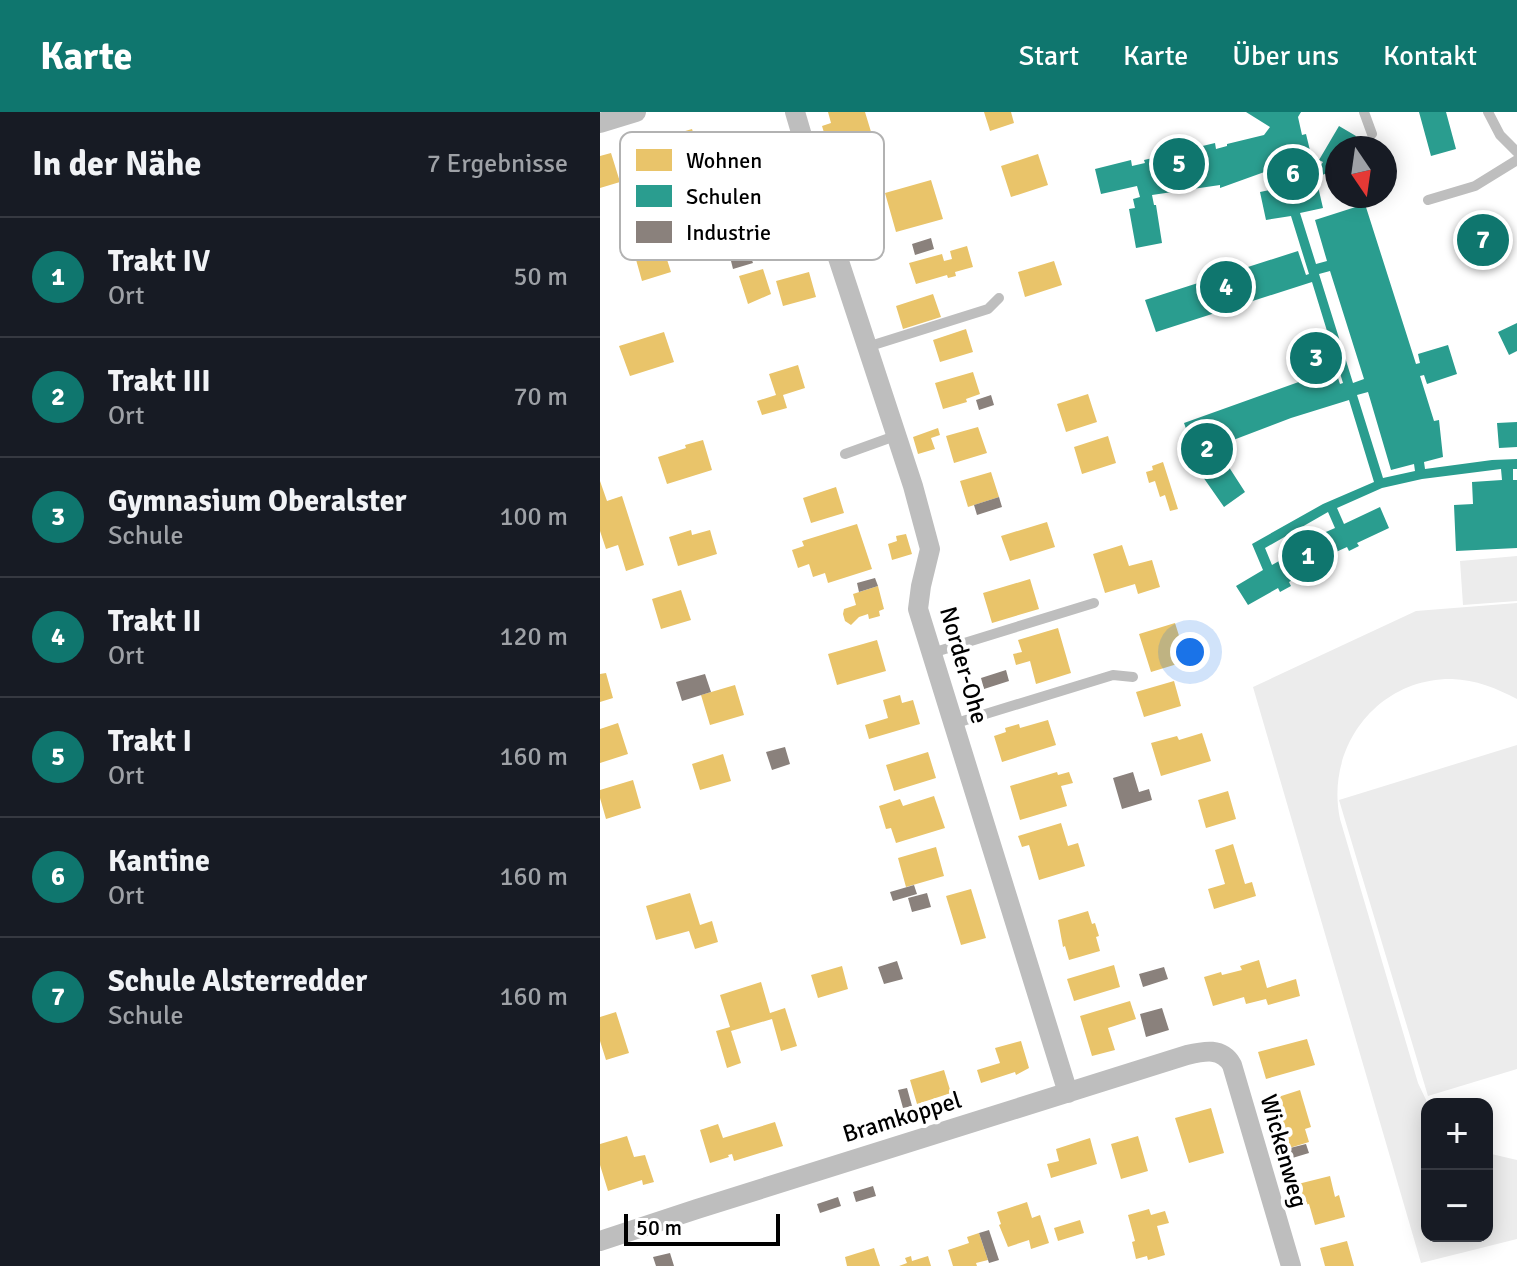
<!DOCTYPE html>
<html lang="de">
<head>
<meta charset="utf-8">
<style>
	body { margin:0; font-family:Signika,sans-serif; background:#242831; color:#f1f3f6 }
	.controls { position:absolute; right:24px; bottom:24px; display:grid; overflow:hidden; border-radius:16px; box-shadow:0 4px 20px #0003 }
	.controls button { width:72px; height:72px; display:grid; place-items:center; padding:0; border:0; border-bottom:2px solid #363941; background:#171b24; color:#f1f3f6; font:40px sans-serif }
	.compass { position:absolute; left:725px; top:24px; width:72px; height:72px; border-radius:50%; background:#171b24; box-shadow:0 4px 20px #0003; rotate:167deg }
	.scale { position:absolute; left:24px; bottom:20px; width:156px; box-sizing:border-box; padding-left:8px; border:4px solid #000; border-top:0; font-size:22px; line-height:28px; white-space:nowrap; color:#000; -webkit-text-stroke:6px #fff; paint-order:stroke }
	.you { position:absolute; left:590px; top:540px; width:28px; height:28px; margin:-20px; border:6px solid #fff; border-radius:50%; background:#1a73e8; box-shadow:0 0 0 12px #1a73e833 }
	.badge { display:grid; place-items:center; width:52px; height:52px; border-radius:50%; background:#0f766e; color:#fff; font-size:26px; font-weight:700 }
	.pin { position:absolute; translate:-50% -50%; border:4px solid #fff; box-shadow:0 2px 8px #0006 }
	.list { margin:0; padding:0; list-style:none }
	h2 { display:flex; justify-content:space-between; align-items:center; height:104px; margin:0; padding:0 32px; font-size:34px }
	h2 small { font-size:26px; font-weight:400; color:#9ea1a6 }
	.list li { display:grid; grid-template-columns:52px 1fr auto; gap:24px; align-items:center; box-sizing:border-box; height:120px; padding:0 32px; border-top:2px solid #363941 }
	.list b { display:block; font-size:30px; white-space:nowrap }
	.list p { margin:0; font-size:26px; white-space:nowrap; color:#9ea1a6 }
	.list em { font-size:26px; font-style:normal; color:#9ea1a6 }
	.map { position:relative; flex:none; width:917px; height:1154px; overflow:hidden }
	header { display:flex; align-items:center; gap:48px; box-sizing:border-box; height:112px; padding:0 40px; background:#0f766e; color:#fff }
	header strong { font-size:38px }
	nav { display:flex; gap:44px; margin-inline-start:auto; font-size:28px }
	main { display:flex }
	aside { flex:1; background:#171b24 }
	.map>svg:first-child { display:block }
	.green { fill:#ececec }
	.homes { fill:#e9c46a }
	.schools { fill:#2a9d8f; fill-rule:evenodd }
	.industry { fill:#8a817c }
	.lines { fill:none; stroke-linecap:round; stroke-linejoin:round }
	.service { stroke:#bebebe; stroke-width:10 }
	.minor { stroke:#bebebe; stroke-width:20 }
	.labels { text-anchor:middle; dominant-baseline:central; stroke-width:8; stroke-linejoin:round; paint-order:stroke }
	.street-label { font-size:24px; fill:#000; stroke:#fff }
	.key { fill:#fff; stroke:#b2b2b2; stroke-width:2 }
	.key-label { font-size:22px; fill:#000 }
</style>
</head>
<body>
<header>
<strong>Karte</strong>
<nav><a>Start</a><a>Karte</a><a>Über uns</a><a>Kontakt</a></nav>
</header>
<main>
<aside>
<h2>In der Nähe<small>7 Ergebnisse</small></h2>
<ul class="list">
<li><span class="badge">1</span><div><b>Trakt IV</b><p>Ort</p></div><em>50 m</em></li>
<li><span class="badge">2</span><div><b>Trakt III</b><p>Ort</p></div><em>70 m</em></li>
<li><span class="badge">3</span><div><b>Gymnasium Oberalster</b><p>Schule</p></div><em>100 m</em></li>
<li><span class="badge">4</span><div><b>Trakt II</b><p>Ort</p></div><em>120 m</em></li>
<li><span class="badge">5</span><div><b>Trakt I</b><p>Ort</p></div><em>160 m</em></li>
<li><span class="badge">6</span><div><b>Kantine</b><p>Ort</p></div><em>160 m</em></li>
<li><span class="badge">7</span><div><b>Schule Alsterredder</b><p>Schule</p></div><em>160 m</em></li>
</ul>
</aside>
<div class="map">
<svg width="917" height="1154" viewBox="0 0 917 1154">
	<rect width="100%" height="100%" fill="#fff"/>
	<path class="green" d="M917,444V489L863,493L860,449Z
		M917,491V587C896,576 876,568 852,567C777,566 725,636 740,707L818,971L828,992L827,1124H887V1041L917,1048V1127L821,1151L653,575L816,499Z
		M917,633V957L828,984L739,688Z"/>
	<path class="homes" d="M228,0H265L272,23L239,34L236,25L226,27L222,14L231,11Z
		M384,0H411L414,11L390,19Z
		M92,17L102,47L75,55L72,46L66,48L62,37L69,35L65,25Z
		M11,41L20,70L0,76V44Z
		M438,42L448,73L411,85L401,54Z
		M331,68L343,107L296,120L285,81Z
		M367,134L373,155L355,160L356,164L348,166L347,163L316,172L309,151L342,142L344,149L352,147L350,139Z
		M63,135L71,160L42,169L35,144Z
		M454,149L462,173L425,185L418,160Z
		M163,157L171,182L148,192L139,164Z
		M209,160L216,185L183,194L176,169Z
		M333,182L341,205L303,217L296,194Z
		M366,217L373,240L340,250L333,228Z
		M64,220L74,250L30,264L19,234Z
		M198,253L205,276L183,283L187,296L162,303L157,289L176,283L169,262Z
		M373,260L380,282L366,287L367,290L343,297L335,271Z
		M488,282L497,310L466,320L457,292Z
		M378,315L387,341L354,351L346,324Z
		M338,316L340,323L331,326L335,337L318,342L313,325Z
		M508,324L516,351L482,362L474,335Z
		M103,328L112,358L67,372L58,345L86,336L85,333Z
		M563,350L578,397L570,399L565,383L560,385L555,369L549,371L546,360L553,358L552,354Z
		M391,360L399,385L368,395L360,369Z
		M0,369L7,389L22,384L44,453L26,459L18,433L6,437L0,419Z
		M236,375L244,401L211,411L203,386Z
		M447,410L455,435L410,449L401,424Z
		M257,412L272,457L228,471L225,461L213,465L209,452L198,456L192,438L204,434L202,429Z
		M91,418L92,423L110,418L117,442L78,454L69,425Z
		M306,422L312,442L292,448L288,432L297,429L296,424Z
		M522,433L529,454L552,448L560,475L538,482L535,472L505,481L493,442Z
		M430,467L439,497L392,511L383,481Z
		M278,474L284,497L279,499L280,504L269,507L268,502L259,505L251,513L245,509L243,502L244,497L256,493L253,482Z
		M81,478L91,508L61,517L52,487Z
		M575,511L587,549L551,560L539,522Z
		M458,516L471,561L436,572L430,549L416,553L413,542L422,540L418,528Z
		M277,528L286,559L237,573L228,542Z
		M6,561L13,586L0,590V562Z
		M574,569L581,594L544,605L536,580Z
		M135,573L144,603L110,613L101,583Z
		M300,583L302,591L313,588L320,612L269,627L265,613L288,606L283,588Z
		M448,608L456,633L402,650L394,624L406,620L405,616L419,612L420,616Z
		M18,611L28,642L0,651V617Z
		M602,621L611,649L561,664L551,631L577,624L579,628Z
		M328,640L336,666L294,679L286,653Z
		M123,642L131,669L100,678L92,652Z
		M457,660L458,663L469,660L473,671L461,674L467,694L420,708L410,674Z
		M33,668L41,696L6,707L0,686V678Z
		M628,679L636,707L606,716L598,688Z
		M334,684L345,716L296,731L291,716L286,717L279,694L300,687L303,694Z
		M461,711L468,734L478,731L485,754L439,768L429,733L422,735L418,724Z
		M633,732L645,772L652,770L656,784L614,797L608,777L625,772L615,738Z
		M336,735L344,764L306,775L298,746Z
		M371,777L386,826L361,833L346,784Z
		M90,781L100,813L112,809L118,830L95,837L89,819L56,828L46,794Z
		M488,799L492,812L495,811L499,824L496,825L500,839L469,848L465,834L463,835L458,808Z
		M659,848L667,876L696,867L700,884L668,893L666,887L646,892L644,885L613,894L604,865L621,860L622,863L642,858L640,854Z
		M514,853L520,875L474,889L467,867Z
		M242,854L248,877L218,886L211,863Z
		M161,870L170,901L185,896L197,934L181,939L172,907L131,919L141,951L127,956L116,919L130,915L120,883Z
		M530,889L536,907L508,916L515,938L492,944L480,904Z
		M16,900L29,941L6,948L0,929V905Z
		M707,927L715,953L666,967L658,940Z
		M421,929L429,956L416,963L415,960L381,971L377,958L400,951L395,936Z
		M344,958L351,981L317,992L310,968Z
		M700,978L711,1015L705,1017L709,1030L683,1038L672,1002L679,1000L675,986Z
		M611,996L624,1041L589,1051L575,1006Z
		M175,1010L183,1034L134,1049L132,1042L128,1043L129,1045L110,1051L100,1018L118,1012L123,1026Z
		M27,1024L34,1045L45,1043L54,1070L43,1073L42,1068L8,1079L0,1053V1032Z
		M538,1024L548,1059L521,1067L511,1032Z
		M490,1026L497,1052L451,1066L447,1052L459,1049L456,1037Z
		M730,1064L735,1085L739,1083L745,1105L715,1113L709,1092L704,1093L698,1072Z
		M427,1090L432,1106L440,1103L449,1131L431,1137L429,1128L408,1135L399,1113L401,1112L397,1100Z
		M549,1097L551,1103L565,1099L569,1111L557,1114L565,1143L548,1148L547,1144L536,1147L532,1130L535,1129L528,1103Z
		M480,1108L484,1121L458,1129L454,1116Z
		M379,1121L388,1148L376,1151L377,1154H353L348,1138L369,1131L367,1125Z
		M747,1129L754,1154H725L720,1136Z
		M274,1136L280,1154H247L245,1145Z
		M311,1144L312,1149L328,1144L331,1154H299L307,1151L305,1146Z"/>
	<path class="schools" d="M646,0H701L698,5L702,23L706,22L715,59L719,56L723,50L719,48L739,14L756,24L754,28L761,34L760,36H737V64L731,59L716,66L723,96L700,101L716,152L727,149L715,108L765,92L816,252L820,251L818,242L848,233L857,262L827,272L824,263L820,264L834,309L839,308L843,345L824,350L825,357L892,348L917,347V357H913V368H917V436L856,439L854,393L873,392L872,370L902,368L901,357L822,367L782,376L737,396L744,412L780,395L789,416L757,431L759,434L749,439L747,435L716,449L718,453L689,470L691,474L680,480L678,476L648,493L636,474L663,458L652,432L723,392L774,370L749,288L691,306L628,330L632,342L625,349L645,380L624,395L603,365L584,311L735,257L740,272L743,271L712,170L556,220L545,188L698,139L706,163L709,162L691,104L666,108L660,80L674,77L670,58L620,76V73L552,83L554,93H556L562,131L536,136L529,97L535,96L533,87L540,85L537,74L501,82L495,57L531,48L532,54L545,51L544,48L615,31L616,37L627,34V32L664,23L670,15ZM730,159L764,267L753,271L719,162ZM768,280L791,358L814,352L815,359L783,366L757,283ZM728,400L735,416L705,429L707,433L672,453L665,436Z
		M819,0H846L856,37L831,44Z
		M917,211V239L909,243L898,220Z
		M917,310V335L899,336L897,311Z"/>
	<path class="industry" d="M331,126L334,137L315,143L312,132Z
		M150,143L153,151L133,157L131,149Z
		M391,283L394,293L379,298L376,288Z
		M399,385L402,395L377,403L374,393Z
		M275,466L278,474L259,480L257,471Z
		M406,558L409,569L384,577L381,566Z
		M105,562L111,580L82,589L76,570Z
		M185,635L190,652L172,658L166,640Z
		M533,660L539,680L549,677L552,688L522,697L513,666Z
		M314,773L317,782L293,789L290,780Z
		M327,781L331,795L312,800L308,786Z
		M297,849L303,867L284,872L278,855Z
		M564,855L568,867L543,875L539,862Z
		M562,896L569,918L546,925L540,902Z
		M307,976L312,994L303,996L298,978Z
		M706,1032L709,1041L689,1047L686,1037Z
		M273,1074L276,1084L256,1090L253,1080Z
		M238,1085L241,1094L220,1101L217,1092Z
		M389,1118L399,1148L389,1151L379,1121Z
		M70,1141L74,1154H56L53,1145Z"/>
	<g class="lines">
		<path class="service" d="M764,0L772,22
			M888,0L900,23L917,40
			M828,88L875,74L917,48
			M267,235L388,197L399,186
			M245,342L295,324
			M332,541L494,491
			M353,612L513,563L533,565"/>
		<path class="minor" d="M195,0L238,146L313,374L330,437L321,474L318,497L468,981
			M0,11L36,0
			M0,1129L97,1097L587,943C604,939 622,935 632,953L691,1154"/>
	</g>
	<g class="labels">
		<g class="street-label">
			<text transform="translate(364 553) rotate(74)">Norder-Ohe</text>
			<text transform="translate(302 1005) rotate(-17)">Bramkoppel</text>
			<text transform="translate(684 1039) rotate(74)">Wickenweg</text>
		</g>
	</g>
	<rect x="20" y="20" width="264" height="128" rx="12" class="key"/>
	<rect x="36" y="37" width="36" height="22" fill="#e9c46a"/>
	<rect x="36" y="73" width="36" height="22" fill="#2a9d8f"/>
	<rect x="36" y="109" width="36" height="22" fill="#8a817c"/>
	<g class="key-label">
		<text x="86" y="56">Wohnen</text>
		<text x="86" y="92">Schulen</text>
		<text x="86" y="128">Industrie</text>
	</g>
</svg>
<div class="controls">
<button>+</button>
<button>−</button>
</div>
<svg class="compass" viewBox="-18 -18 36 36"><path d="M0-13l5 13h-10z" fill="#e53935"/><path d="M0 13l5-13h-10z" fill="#9ea1a6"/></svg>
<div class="scale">50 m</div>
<div class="you"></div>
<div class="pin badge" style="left:708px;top:444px">1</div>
<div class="pin badge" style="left:607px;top:337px">2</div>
<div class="pin badge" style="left:716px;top:246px">3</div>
<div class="pin badge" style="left:626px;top:175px">4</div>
<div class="pin badge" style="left:579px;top:52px">5</div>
<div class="pin badge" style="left:693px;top:62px">6</div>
<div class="pin badge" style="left:883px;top:128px">7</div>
</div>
</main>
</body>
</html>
